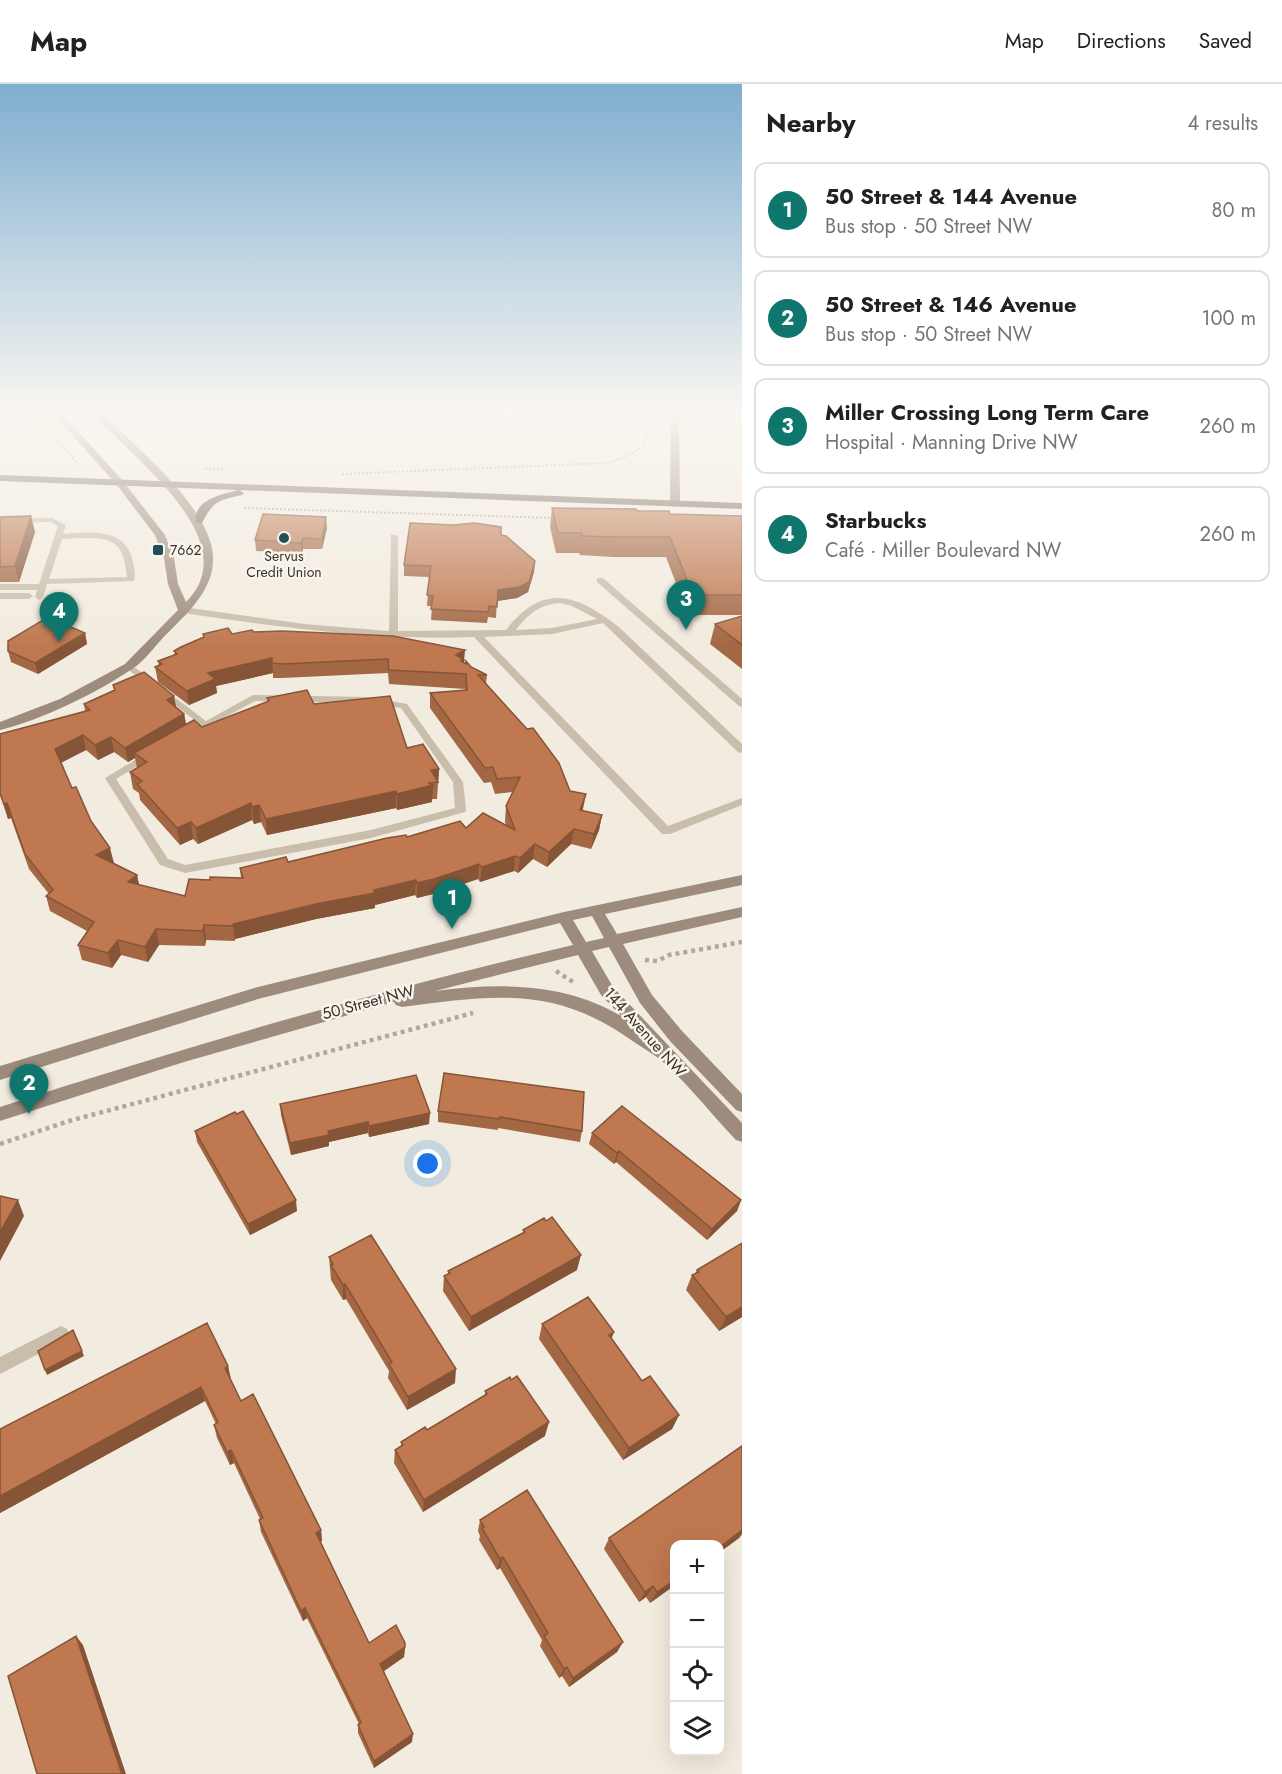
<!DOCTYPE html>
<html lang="en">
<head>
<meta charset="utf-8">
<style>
	body { margin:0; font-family:Jost,sans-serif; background:#f6f6f6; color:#202124 }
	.controls { position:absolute; right:18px; bottom:18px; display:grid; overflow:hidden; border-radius:12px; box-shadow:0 6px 24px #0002 }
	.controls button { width:54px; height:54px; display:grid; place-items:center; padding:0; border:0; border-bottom:2px solid #e0e0e0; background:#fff; color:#202124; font:30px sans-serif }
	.you { position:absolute; left:428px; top:1080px; width:21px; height:21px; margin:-15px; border:4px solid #fff; border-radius:50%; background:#1a73e8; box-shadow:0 0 0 9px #1a73e833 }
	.badge { display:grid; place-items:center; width:39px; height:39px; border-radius:50%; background:#0f766e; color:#fff; font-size:20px; font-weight:700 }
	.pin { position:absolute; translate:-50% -50px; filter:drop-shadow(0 2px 3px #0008) }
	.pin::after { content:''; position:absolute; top:32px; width:21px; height:18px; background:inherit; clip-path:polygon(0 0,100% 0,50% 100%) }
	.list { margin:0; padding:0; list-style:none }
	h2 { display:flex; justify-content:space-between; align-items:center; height:78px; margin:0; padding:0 24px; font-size:26px }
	h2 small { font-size:20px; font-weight:400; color:#757577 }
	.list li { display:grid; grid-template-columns:39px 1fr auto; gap:18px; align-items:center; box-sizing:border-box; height:96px; margin:0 12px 12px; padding:0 12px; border:2px solid #e0e0e0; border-radius:12px }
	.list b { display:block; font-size:22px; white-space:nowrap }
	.list p { margin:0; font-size:20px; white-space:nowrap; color:#757577 }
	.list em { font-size:20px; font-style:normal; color:#757577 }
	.icon { flex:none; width:33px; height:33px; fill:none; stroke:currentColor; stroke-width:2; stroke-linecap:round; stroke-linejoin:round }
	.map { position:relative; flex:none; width:742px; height:1690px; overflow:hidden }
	header { display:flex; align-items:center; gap:36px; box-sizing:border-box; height:84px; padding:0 30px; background:#fff; border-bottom:2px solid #e0e0e0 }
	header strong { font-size:28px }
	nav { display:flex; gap:33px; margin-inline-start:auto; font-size:21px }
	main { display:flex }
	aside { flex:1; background:#fff }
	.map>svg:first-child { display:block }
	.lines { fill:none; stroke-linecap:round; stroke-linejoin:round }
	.path-far1 { stroke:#b5a796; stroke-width:2; stroke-dasharray:2 2; stroke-linecap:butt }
	.path { stroke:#b5a796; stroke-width:4.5; stroke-dasharray:4 4; stroke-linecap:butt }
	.lane { fill:#c9bdab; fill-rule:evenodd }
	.secondary { fill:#9d8c7d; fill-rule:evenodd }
	.primary { fill:#79695c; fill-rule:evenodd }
	.wall { fill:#a46744 }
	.shaded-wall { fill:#865437 }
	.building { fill:#bf784f; stroke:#865437; stroke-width:1.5 }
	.poi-dot { fill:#224d57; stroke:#f9f5ec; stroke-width:2 }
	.labels { text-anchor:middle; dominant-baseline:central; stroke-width:5; stroke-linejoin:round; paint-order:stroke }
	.far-poi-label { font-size:14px; fill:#38302a; stroke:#f9f5ec; text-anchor:start }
	.street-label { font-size:16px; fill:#38302a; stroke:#f9f5ec }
</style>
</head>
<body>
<header>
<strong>Map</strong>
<nav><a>Map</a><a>Directions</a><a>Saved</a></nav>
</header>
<main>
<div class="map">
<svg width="742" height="1690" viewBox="0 0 742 1690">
	<rect width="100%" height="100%" fill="#f2ebdf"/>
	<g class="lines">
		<path class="path-far1" d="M29,326L81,383
			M205,385H224
			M342,390L608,379C646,366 644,364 654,326
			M244,424L554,434"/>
		<path class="path" d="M645,876L657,877L669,871L742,858
			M556,887L573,898
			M0,1060L69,1037L473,929"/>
		<path class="lane" d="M52,434L66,441L63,450C87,448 124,443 132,474C134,481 136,490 134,497L47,500L43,513L39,516L35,513L37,506H0V500H39L58,442L51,438L0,439V435ZM83,454C116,453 124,461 127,493L49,495L62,455Z
			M391,450L398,452V547L506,546C544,497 578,511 620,544L742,660V669L738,668L603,539L552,550L484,553L668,742L742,714V721L670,750H662L474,553C377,557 279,543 183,529L179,526L183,523L305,540L389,547ZM561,519L572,522L597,535L552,544L516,546C528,530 540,520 561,519Z
			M597,494H603L742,615V623L739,622L597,498Z
			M0,509H29L33,512L29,515H0Z
			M129,579L206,637L253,611L367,613L407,620L463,698L466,726L465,728L371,754L185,789L160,781L105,694L145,670L149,669L154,672L116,695L168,775L185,781L371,746L455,724L453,698L401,624L367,619L255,617L205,644L126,584V580Z
			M61,1242L67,1245L69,1250L67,1255L0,1290V1273Z"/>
		<path class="secondary" d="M50,326H59L122,396L165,451L174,474L178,500L186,518C249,455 126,370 90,326H99C133,361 196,411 210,457C224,500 187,529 161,556C152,566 143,578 132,585C97,609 41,636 0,646V638L60,615L125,580L178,526L168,500L164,474L155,451L116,400Z
			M671,326H679L680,420L675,423L670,420Z
			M742,791V801L605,830L617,850L742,823V833L623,860L652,911L682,947L742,1010V1028L736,1026L670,957L640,919L609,863L592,867L613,903L742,1039V1058L736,1056C712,1031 690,1002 664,979C656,971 644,965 634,958C555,901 494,911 402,923L396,921L394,918L184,978L0,1037V1023C189,962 379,906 573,861L560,839L258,915L0,996V982L258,903L564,828ZM592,832L604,854L586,858L573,836ZM578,871L601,911L621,932C564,898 499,899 435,907Z"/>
		<path class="primary" d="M0,391L742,419V425L0,397Z
			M239,406L244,409L242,411C219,416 213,417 202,439H196C192,416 222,410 239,406Z"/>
	</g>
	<path class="wall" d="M552,424L637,427L670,430L742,432V531H688L666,473H613L580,471L579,469H556L550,443Z
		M0,433L35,448L19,498H0Z
		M327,444L322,465H303L302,469L256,467L255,456Z
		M501,451L535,477L534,488L528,508L517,514L497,517L496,534L488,533L487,539L431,536L432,522H427L429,493L404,492V481Z
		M742,532V585L710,560L715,540Z
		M254,548L464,579L487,591L486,599L570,707L583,727L602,731L599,746L591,765L571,760L547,783L533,775L518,789L514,787L480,798L478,795L433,810L417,814L415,811L375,821V824L316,835L235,855V857L206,856L205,862L159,861L148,878L121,871L112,884L82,876L78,861L87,847L50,827L46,812L49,810L29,785L11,734L8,735L0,711V650L85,627L84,620L114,606L113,601L176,623L184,630L186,640L202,643L268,618L267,614L314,620L407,664L439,685L437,715H432V718L397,726L396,724L267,751L261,738L254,740L252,736L198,760L193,755L180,761L140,716L139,709L133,705L130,688L137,684L135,674L128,678L114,668L98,676L86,666L61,678L72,704L114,779L137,791L139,801L185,812L210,796L241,794L240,784L288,778L407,753L466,744L506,742L505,737L506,722L513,708L495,710L491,698L484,699L430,624V609L465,606V605L389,600L388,589L282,594H273V589L216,602L217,609L189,621L158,598L155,583L159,582L158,577L175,571L174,567L203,554V550H232Z
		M85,549L87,560L38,590L11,578L8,567Z
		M584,1008L582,1047L580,1058L498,1044V1046L438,1038V1027Z
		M280,1020L429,1040L369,1053L368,1049L329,1058V1062L291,1071L281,1031Z
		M195,1047L297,1127L250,1151L197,1058Z
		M592,1049L741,1116L737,1127L707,1156L616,1078L614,1080L589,1060Z
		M523,1146L577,1186L469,1247L443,1207L444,1192L448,1190V1187L523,1149Z
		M329,1173L455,1299L407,1326L388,1294L389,1287L346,1215L343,1216L331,1196Z
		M697,1186L742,1233L719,1247L686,1206L692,1191L695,1190Z
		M542,1240L612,1256L642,1297L679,1331L672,1345L623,1376L539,1255Z
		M228,1282L231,1296L241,1317L321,1446L322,1457L321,1458L369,1559L405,1563L404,1573L383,1587L412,1658L374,1684L358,1649V1641L359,1640L307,1534L303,1537L261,1448L259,1436L260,1435L234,1379L230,1381L217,1354L214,1341L216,1340L205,1317L0,1429V1345Z
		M485,1307L545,1352L423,1428L394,1379L395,1366L401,1362V1358L427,1346L485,1312Z
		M742,1362V1450L739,1454L720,1468V1461L675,1501L650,1519L646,1513L639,1518L604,1465L609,1454Z
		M480,1436L623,1558L617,1568L569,1603L562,1592L559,1594L540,1562L542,1556L500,1484L497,1486L479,1456L480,1452L478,1447Z"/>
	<path class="shaded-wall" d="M31,432L35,448L19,498L15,482Z
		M326,433L327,444L322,465V455Z
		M303,454V465L302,469L301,459Z
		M535,477L534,488L528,508L517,514L497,517L498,506Z
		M85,549L87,560L38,590L35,579Z
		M465,566L463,590L456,571Z
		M272,574L273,589L216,602L217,609L189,621L187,607L208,589Z
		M174,612L177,627L167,616Z
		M184,630L187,645L134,669L135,674L128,678L125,664Z
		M83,651L86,666L59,680L55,665Z
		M111,653L114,668L98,676L95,661Z
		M439,685L438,701V702V698L431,686Z
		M433,701L432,718L397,726V710Z
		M396,707V724L267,751L266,735Z
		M586,710L583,725L577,741L580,726Z
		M7,719L11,734L8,735L4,720Z
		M251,719L252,736L198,760L196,744Z
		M259,721L261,738L254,740L252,723Z
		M602,731L599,746L591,765L594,750Z
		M191,738L193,755L180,761L177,744Z
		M574,745L571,760L547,783L549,768Z
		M535,760L533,775L518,789L520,774Z
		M110,764L114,779L96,771Z
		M515,772L514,787L480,798L482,783Z
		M479,780L478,795L433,810L417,814V799Z
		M137,791L140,806L128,798Z
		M416,796L415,811L375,821V824L316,835L235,855V857L233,840Z
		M204,841L206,856L205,862L203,847Z
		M156,845L159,861L148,878L145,863Z
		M118,856L121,871L112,884L108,869Z
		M430,1029L429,1040L369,1053V1042Z
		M368,1038V1049L329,1058V1062L291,1071L290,1059L328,1047Z
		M619,1067L616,1078L614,1080L617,1069Z
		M18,1116L24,1132L0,1177V1148Z
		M296,1116L297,1127L250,1151L248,1140Z
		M741,1116L737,1127L707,1156L712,1145Z
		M581,1171L577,1186L469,1247L471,1233Z
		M345,1200L346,1215L343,1216V1201Z
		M742,1223V1233L719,1247L726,1233Z
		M614,1248L609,1262V1251Z
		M82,1267L84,1272L47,1291L45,1286Z
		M228,1282L231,1296L228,1298L225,1284Z
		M456,1285L455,1299L407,1326L408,1313Z
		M201,1303L205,1317L0,1429V1412Z
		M679,1331L672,1345L623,1376L629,1364Z
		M549,1338L545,1352L423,1428L424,1416Z
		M231,1366L234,1379L230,1381L227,1368Z
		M742,1443V1450L739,1454L720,1468V1463Z
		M321,1446L322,1457L317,1460L316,1449Z
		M503,1473L500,1484L497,1486L500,1475Z
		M675,1496V1501L650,1519L657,1508Z
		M653,1502L646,1513L639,1518L645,1508Z
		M305,1524L307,1534L303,1537L301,1527Z
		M76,1552L83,1561L126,1690H122Z
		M623,1558L617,1568L569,1603L573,1594Z
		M405,1563L404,1573L380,1590V1580Z
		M567,1583L562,1592L559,1594L564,1585Z
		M413,1650L412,1658L374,1684V1677Z"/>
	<path class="building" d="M552,424L636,425L637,427H669L670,430L742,432V511H693L670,453H617L582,452V449H558Z
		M263,430L326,433L322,455L303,454L301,459L255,456Z
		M31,432L15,482L0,483V433Z
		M410,439L453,441L474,439L501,443V451L506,452L535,477L529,498L519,503L498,506L497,523L489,522L488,528L431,525L433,512L427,511L431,482L404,481Z
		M742,532V561L715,540Z
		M48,533L85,549L35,579L8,567V557Z
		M228,544L232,550L252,546L254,548L282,547L393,552L465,566L456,571L464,576L461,577L466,580V577L471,583L487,591H478L527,645L533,644L559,679L570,707L586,710L580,726L602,731L594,750L574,745L549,768L535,760L520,774L515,772L482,783L479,780L434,795L417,799L416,796L374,806L375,809L316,820L233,840V842L204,841L203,847L156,845L145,863L118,856L108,869L78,861L94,838L46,812L53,806L25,770L7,719L4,720L0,709V650L90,626L84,620L115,606L113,601L144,588L174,612L167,616L184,630L125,664L111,653L95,661L83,651L55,665L72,704L76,703L91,737L110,764L96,771L137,791L128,798L185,812L189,795L210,796V793L243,794L240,784L286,773L288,778L387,754L406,751L407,753L460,737L466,744L483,729L515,746L506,722L520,693L497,695L493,683L485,684L430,609L467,606L466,590L389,586L388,575L282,580L272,579V574L208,589L215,595L187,607L155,583L162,580L158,577L177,570L174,567L181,563L204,553L203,550Z
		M307,606L314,620L390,612L407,664L423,660L439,685L431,686L438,698L428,699L433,701L397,710L396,707L266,735L259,721L252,723L251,719L196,744L191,738L177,744L137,700L142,697L130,688L147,678L134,669L194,636L202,643L269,617L267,614Z
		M444,989L584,1008L582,1047L500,1033V1035L438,1027Z
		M416,991L430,1029L369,1042L368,1038L328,1047L329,1051L290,1059L280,1020Z
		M622,1022L741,1116L712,1145L619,1067L617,1069L592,1049Z
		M243,1027L296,1116L248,1140L195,1047L235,1028L237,1030Z
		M0,1112L18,1116L0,1148Z
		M552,1133L581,1171L471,1233L444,1192L450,1189L448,1187L525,1148L523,1146L544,1134L546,1137Z
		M371,1151L456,1285L408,1313L389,1280L392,1278L345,1200L343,1201L331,1181L333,1180L329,1173Z
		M742,1159V1223L726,1233L692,1191L699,1188L697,1186Z
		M588,1213L614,1248L609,1251L642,1297L650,1292L679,1331L629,1364L542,1240Z
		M207,1239L228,1282L225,1284L241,1317L253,1310L321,1446L316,1449L369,1559L396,1541L405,1559V1563L380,1580L413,1650L374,1677L358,1641L361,1638L305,1524L301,1527L259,1436L263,1434L231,1366L227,1368L214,1341L218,1338L201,1303L0,1412V1345Z
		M73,1246L82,1267L45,1286L38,1267Z
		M517,1292L549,1338L424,1416L395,1366L403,1361L401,1358L425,1343L427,1346L487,1310L485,1307L510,1293L511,1296Z
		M742,1362V1446L720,1463V1461H675V1496L657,1508L653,1502L645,1508L609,1454Z
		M527,1406L623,1558L573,1594L567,1583L564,1585L544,1552L548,1549L503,1473L500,1475L482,1444L484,1443L480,1436Z
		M76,1552L122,1690H37L8,1592Z"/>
	<linearGradient id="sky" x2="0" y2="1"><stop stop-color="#7eaed0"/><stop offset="0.58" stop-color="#f9f6f1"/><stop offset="1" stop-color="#f9f6f1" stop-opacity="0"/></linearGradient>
	<rect width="742" height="563" fill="url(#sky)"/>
	<g class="poi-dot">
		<circle cx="284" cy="454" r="6"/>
		<rect x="152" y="460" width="12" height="12" rx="3"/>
	</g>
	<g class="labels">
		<g class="far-poi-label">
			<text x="170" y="466">7662</text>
			<text x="284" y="472" text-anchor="middle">Servus<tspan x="284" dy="16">Credit Union</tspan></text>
		</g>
		<g class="street-label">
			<text transform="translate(368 918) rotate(-15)">50 Street NW</text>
			<text transform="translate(645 948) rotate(48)">144 Avenue NW</text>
		</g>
	</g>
</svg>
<div class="controls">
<button>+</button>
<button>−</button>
<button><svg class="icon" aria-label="locate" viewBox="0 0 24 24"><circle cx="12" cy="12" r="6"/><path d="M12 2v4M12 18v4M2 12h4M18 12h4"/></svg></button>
<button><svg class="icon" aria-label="layers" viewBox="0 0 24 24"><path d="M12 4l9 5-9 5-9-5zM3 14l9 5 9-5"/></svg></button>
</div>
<div class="you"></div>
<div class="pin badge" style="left:452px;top:845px">1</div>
<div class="pin badge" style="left:29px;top:1030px">2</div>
<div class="pin badge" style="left:686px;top:546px">3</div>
<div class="pin badge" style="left:59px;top:558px">4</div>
</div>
<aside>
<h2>Nearby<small>4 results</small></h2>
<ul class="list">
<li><span class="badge">1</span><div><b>50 Street &amp; 144 Avenue</b><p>Bus stop · 50 Street NW</p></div><em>80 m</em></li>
<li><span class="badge">2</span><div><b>50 Street &amp; 146 Avenue</b><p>Bus stop · 50 Street NW</p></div><em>100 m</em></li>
<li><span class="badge">3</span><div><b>Miller Crossing Long Term Care</b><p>Hospital · Manning Drive NW</p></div><em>260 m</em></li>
<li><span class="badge">4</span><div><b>Starbucks</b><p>Café · Miller Boulevard NW</p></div><em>260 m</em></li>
</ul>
</aside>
</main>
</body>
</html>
